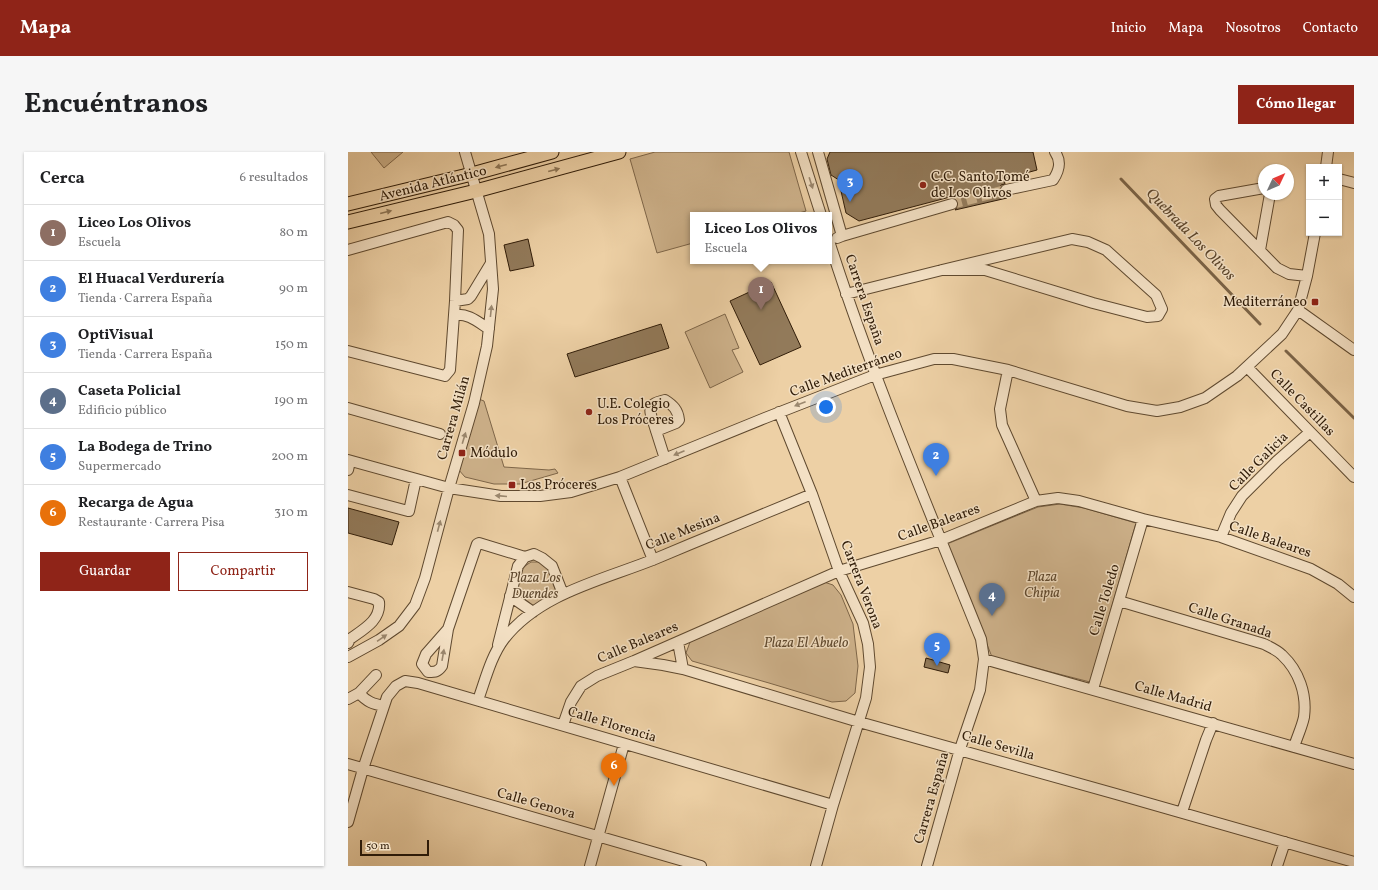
<!DOCTYPE html>
<html lang="es">
<head>
<meta charset="utf-8">
<style>
	body { margin:0; font-family:Vollkorn,serif; background:#f6f6f6; color:#202124 }
	.controls { position:absolute; right:12px; top:12px; display:grid; overflow:hidden; border-radius:0px; box-shadow:0 1px 3px #0004 }
	.controls button { width:36px; height:36px; display:grid; place-items:center; padding:0; border:0; border-bottom:1px solid #e0e0e0; background:#fff; color:#202124; font:20px sans-serif }
	.compass { position:absolute; left:910px; top:12px; width:36px; height:36px; border-radius:50%; background:#fff; box-shadow:0 1px 3px #0004; rotate:46deg }
	.scale { position:absolute; left:12px; bottom:10px; width:69px; box-sizing:border-box; padding-left:4px; border:2px solid #301c08; border-top:0; font-size:11px; line-height:14px; white-space:nowrap; color:#301c08; -webkit-text-stroke:3px #f3e0c4; paint-order:stroke }
	.you { position:absolute; left:478px; top:255px; width:14px; height:14px; margin:-10px; border:3px solid #fff; border-radius:50%; background:#1a73e8; box-shadow:0 0 0 6px #1a73e833 }
	.badge { display:grid; place-items:center; width:26px; height:26px; border-radius:50%; background:#8f2418; color:#fff; font-size:13px; font-weight:700 }
	.pin { position:absolute; translate:-50% -33px; filter:drop-shadow(0 1px 2px #0008) }
	.pin::after { content:''; position:absolute; top:21px; width:14px; height:12px; background:inherit; clip-path:polygon(0 0,100% 0,50% 100%) }
	.popup { position:absolute; left:342px; top:60px; width:142px; height:52px; box-sizing:border-box; display:grid; place-content:center; border-radius:0px; background:#fff; filter:drop-shadow(0 1px 3px #0005); font-size:13px; white-space:nowrap; color:#757577 }
	.popup b { font-size:15px; color:#202124 }
	.popup::after { content:''; position:absolute; left:50%; top:100%; margin-left:-8px; border:8px solid transparent; border-top-color:#fff }
	.list { margin:0; padding:0; list-style:none }
	h2 { display:flex; justify-content:space-between; align-items:center; height:52px; margin:0; padding:0 16px; font-size:17px }
	h2 small { font-size:13px; font-weight:400; color:#757577 }
	.list li { display:grid; grid-template-columns:26px 1fr auto; gap:12px; align-items:center; box-sizing:border-box; height:56px; padding:0 16px; border-top:1px solid #e0e0e0 }
	.list b { display:block; font-size:15px; white-space:nowrap }
	.list p { margin:0; font-size:13px; white-space:nowrap; color:#757577 }
	.list em { font-size:13px; font-style:normal; color:#757577 }
	.actions { display:flex; gap:8px; padding:12px 16px }
	.actions a { flex:1; padding:9px 0; border:1px solid #8f2418; border-radius:0px; text-align:center; font-size:14px; color:#8f2418 }
	.actions .main { background:#8f2418; color:#fff }
	.map { position:relative; flex:none; width:1006px; height:714px; overflow:hidden; border-radius:0px }
	header { display:flex; align-items:center; gap:24px; box-sizing:border-box; height:56px; padding:0 20px; background:#8f2418; color:#fff }
	header strong { font-size:19px }
	nav { display:flex; gap:22px; margin-inline-start:auto; font-size:14px }
	.intro { display:flex; align-items:center; justify-content:space-between; box-sizing:border-box; height:96px; padding:0 24px }
	h1 { margin:0; font-size:28px }
	.button { padding:10px 18px; border-radius:0px; background:#8f2418; color:#fff; font-size:14px; font-weight:700 }
	main { display:flex; gap:24px; padding:0 24px }
	aside { flex:1; background:#fff; border-radius:0px; box-shadow:0 1px 3px #0004 }
	.map>svg:first-child { display:block }
	.green { fill:#cdb18a; stroke:#7e6649 }
	.lines { fill:none; stroke-linecap:round; stroke-linejoin:round }
	.stream { stroke:#7b6346; stroke-width:3 }
	.building { fill:#927a5a; stroke:#301c08 }
	.minor-tunnel { stroke:#c7ac86; stroke-width:10; stroke-dasharray:10 5; stroke-linecap:butt }
	.minor-casing { stroke:#5f492f; stroke-width:12 }
	.major-casing { stroke:#301c08; stroke-width:15 }
	.minor { stroke:#f3e0c4; stroke-width:10 }
	.major { stroke:#edd0a5; stroke-width:13 }
	.oneway { fill:#8e7656 }
	.oneway2 { fill:#9b886f }
	.poi-dot { fill:#8f2418; stroke:#f3e0c4; stroke-width:1.5 }
	.labels { text-anchor:middle; dominant-baseline:central; stroke-width:3; stroke-linejoin:round; paint-order:stroke }
	.poi-label { font-size:14px; fill:#301c08; stroke:#f3e0c4; text-anchor:start }
	.street-label { font-size:14px; fill:#301c08; stroke:#f3e0c4 }
	.park-label { font-size:14px; font-style:italic; fill:#5f492f; stroke:#f3e0c4 }
	.water-label { font-size:15px; font-style:italic; fill:#5c462c; stroke:#f3e0c4 }
</style>
</head>
<body>
<header>
<strong>Mapa</strong>
<nav><a>Inicio</a><a>Mapa</a><a>Nosotros</a><a>Contacto</a></nav>
</header>
<div class="intro"><h1>Encuéntranos</h1><a class="button">Cómo llegar</a></div>
<main>
<aside>
<h2>Cerca<small>6 resultados</small></h2>
<ul class="list">
<li><span class="badge" style="background:#8d6e63">1</span><div><b>Liceo Los Olivos</b><p>Escuela</p></div><em>80 m</em></li>
<li><span class="badge" style="background:#3f7fe0">2</span><div><b>El Huacal Verdurería</b><p>Tienda · Carrera España</p></div><em>90 m</em></li>
<li><span class="badge" style="background:#3f7fe0">3</span><div><b>OptiVisual</b><p>Tienda · Carrera España</p></div><em>150 m</em></li>
<li><span class="badge" style="background:#5c6f8a">4</span><div><b>Caseta Policial</b><p>Edificio público</p></div><em>190 m</em></li>
<li><span class="badge" style="background:#3f7fe0">5</span><div><b>La Bodega de Trino</b><p>Supermercado</p></div><em>200 m</em></li>
<li><span class="badge" style="background:#e8710a">6</span><div><b>Recarga de Agua</b><p>Restaurante · Carrera Pisa</p></div><em>310 m</em></li>
</ul>
<div class="actions"><a class="main">Guardar</a><a>Compartir</a></div>
</aside>
<div class="map">
<svg width="1006" height="714" viewBox="0 0 1006 714">
	<rect width="100%" height="100%" fill="#edd0a5"/>
	<filter id="stains"><feTurbulence type="fractalNoise" baseFrequency=".005" numOctaves="4"/><feColorMatrix values="0 0 0 0 .2 0 0 0 0 .09 0 0 0 0 .02 0 0 0 .5 -.17"/></filter>
	<radialGradient id="worn" r=".72"><stop offset=".6" stop-color="#630" stop-opacity="0"/><stop offset="1" stop-color="#630" stop-opacity=".3"/></radialGradient>
	<path class="green" d="M23,0H55L36,16Z
		M307,0H441L458,59L444,63H345V91L309,101L282,7Z
		M377,162L391,196L384,198L395,220L362,236L337,180Z
		M128,246L136,249L156,315L201,318L207,317L210,321L172,332H146L117,325L110,317Z
		M712,352L736,356L788,371L742,530L644,505L599,392L690,355Z
		M183,410H192L200,418L209,442L186,455L169,440L174,416Z
		M476,430L485,433L493,443L505,472L510,514L507,541L498,549L484,550L421,531L344,509L338,501L342,490Z"/>
	<g class="lines">
		<path class="stream" d="M773,27L912,172
			M938,199L1006,266"/>
	</g>
	<path class="building" d="M482,0H685L689,18L656,27L657,32L653,33L652,39L653,43L659,44V46L607,58L610,54V50L608,47L602,45L511,69L498,61L493,39L494,30L483,23L479,7Z
		M180,87L186,114L162,119L156,93Z
		M423,130L453,195L412,213L382,149Z
		M313,172L321,196L227,225L219,202Z
		M0,356L51,370L44,393L0,381Z
		M578,506L602,513L600,521L576,515Z"/>
	<g class="lines">
		<path class="minor-tunnel" d="M604,52L658,38"/>
		<defs>
			<path id="minor" d="M453,0L473,63
				M470,0L494,84L489,86
				M978,15L980,0
				M991,27L1006,31
				M916,36L871,44L867,47L868,53L872,58L929,116L941,122L959,124
				M658,38L705,28C711,19 714,10 707,0
				M494,84L604,52
				M481,89C524,224 580,355 633,487L636,507L632,538L612,597L579,714
				M0,98L100,70L106,73L110,78L107,149L102,218L97,224L0,199
				M912,98L922,42
				M498,142L594,118L724,87L740,90L758,98L808,143L814,157L810,164L799,165L745,151L637,118H594
				M107,149L120,147L123,144L143,111
				M950,158L1006,198
				M107,163C120,161 130,170 141,177
				M899,215L1006,325
				M660,218L652,257L654,273L688,349
				M0,256L92,282
				M431,260L464,342L491,419L515,471L520,492L522,515L518,546L485,653L468,714
				M308,279L328,271L331,268C330,258 325,253 317,248C308,250 300,252 303,263L317,307
				M0,308L101,336L153,344H192L223,340L272,325L417,266L527,223L586,207H605L660,218L779,254L809,259L832,255L857,246L889,224L934,182L950,158L959,124L967,81
				M0,318L2,309
				M272,325L305,408
				M0,343L60,359H61L68,327
				M873,385L883,361L894,344L929,309L962,280
				M0,440L26,447L31,450C33,468 16,477 2,487L0,491
				M162,444L185,460
				M771,449L916,492C922,495 929,498 934,503C951,519 959,542 956,565C954,575 949,585 946,595
				M100,477L78,502L74,512L80,520C87,520 90,520 94,514L100,477L129,392L131,391L177,405
				M330,490L335,517
				M150,493L170,414L177,405L186,402L194,406L204,414L215,442
				M0,505L31,488L51,474L67,453L77,426L101,336L126,251L139,194L145,137L141,82L117,0
				M636,507L1006,612
				M286,509L315,513L335,517L511,570L768,642L1006,710
				M745,537L795,367
				M11,541C19,550 25,552 36,554
				M0,547L11,541L28,523
				M130,548C137,529 143,504 156,487C192,441 255,428 307,407C359,385 411,364 464,342
				M215,573L223,550L233,534L249,524L286,509L491,419L593,388L688,349L710,346L731,349L795,367L873,385L963,417L990,432L1006,445
				M0,612L353,714
				M834,660L858,588L865,571
				M0,670L15,617L39,545L48,534L57,529L70,531L485,653
				M242,714L276,592
				M929,714L937,690"/>
			<path id="major" d="M0,52L124,22L204,0
				M0,70L128,39L271,0"/>
		</defs>
		<use href="#minor" class="minor-casing"/>
		<use href="#major" class="major-casing"/>
		<use href="#minor" class="minor"/>
		<use href="#major" class="major"/>
	</g>
	<defs><path id="oneway-solid" d="M-6-.8H1V-3.2L6.5 0L1 3.2V.8H-6Z"/></defs>
	<g class="oneway">
		<use href="#oneway-solid" transform="translate(153 14) rotate(165)"/>
		<use href="#oneway-solid" transform="translate(206 18) rotate(-15)"/>
		<use href="#oneway-solid" transform="translate(38 60) rotate(-14)"/>
	</g>
	<g class="oneway2">
		<use href="#oneway-solid" transform="translate(463 31) rotate(72)"/>
		<use href="#oneway-solid" transform="translate(143 159) rotate(-84)"/>
		<use href="#oneway-solid" transform="translate(452 252) rotate(159)"/>
		<use href="#oneway-solid" transform="translate(116 286) rotate(-73)"/>
		<use href="#oneway-solid" transform="translate(331 301) rotate(157)"/>
		<use href="#oneway-solid" transform="translate(153 344) rotate(-175)"/>
		<use href="#oneway-solid" transform="translate(91 374) rotate(-75)"/>
		<use href="#oneway-solid" transform="translate(34 486) rotate(-34)"/>
		<use href="#oneway-solid" transform="translate(95 503) rotate(-80)"/>
	</g>
	<g class="poi-dot">
		<circle cx="575" cy="33" r="4"/>
		<rect x="963" y="146" width="8" height="8" rx="2"/>
		<circle cx="241" cy="260" r="4"/>
		<rect x="110" y="297" width="8" height="8" rx="2"/>
		<rect x="160" y="329" width="8" height="8" rx="2"/>
	</g>
	<g class="labels">
		<g class="poi-label">
			<text x="583" y="25">C.C. Santo Tomé<tspan x="583" dy="16">de Los Olivos</tspan></text>
			<text x="959" y="150" text-anchor="end">Mediterráneo</text>
			<text x="249" y="252">U.E. Colegio<tspan x="249" dy="16">Los Próceres</tspan></text>
			<text x="122" y="301">Módulo</text>
			<text x="172" y="333">Los Próceres</text>
		</g>
		<g class="street-label">
			<text transform="translate(85 32) rotate(-14)">Avenida Atlántico</text>
			<text transform="translate(516 148) rotate(71)">Carrera España</text>
			<text transform="translate(498 221) rotate(-20)">Calle Mediterráneo</text>
			<text transform="translate(954 251) rotate(46)">Calle Castillas</text>
			<text transform="translate(106 266) rotate(-74)">Carrera Milán</text>
			<text transform="translate(911 310) rotate(-45)">Calle Galicia</text>
			<text transform="translate(591 371) rotate(-20)">Calle Baleares</text>
			<text transform="translate(335 380) rotate(-22)">Calle Mesina</text>
			<text transform="translate(922 388) rotate(19)">Calle Baleares</text>
			<text transform="translate(513 433) rotate(69)">Carrera Verona</text>
			<text transform="translate(757 448) rotate(-73)">Calle Toledo</text>
			<text transform="translate(882 469) rotate(18)">Calle Granada</text>
			<text transform="translate(290 491) rotate(-23)">Calle Baleares</text>
			<text transform="translate(825 545) rotate(16)">Calle Madrid</text>
			<text transform="translate(264 573) rotate(17)">Calle Florencia</text>
			<text transform="translate(650 594) rotate(16)">Calle Sevilla</text>
			<text transform="translate(584 646) rotate(-74)">Carrera España</text>
			<text transform="translate(188 652) rotate(16)">Calle Genova</text>
		</g>
		<g class="park-label">
			<text x="694" y="425">Plaza<tspan x="694" dy="16">Chipia</tspan></text>
			<text x="187" y="426">Plaza Los<tspan x="187" dy="16">Duendes</tspan></text>
			<text x="458" y="491">Plaza El Abuelo</text>
		</g>
		<g class="water-label">
			<text transform="translate(842 83) rotate(46)">Quebrada Los Olivos</text>
		</g>
	</g>
	<rect width="100%" height="100%" filter="url(#stains)"/>
	<rect width="100%" height="100%" fill="url(#worn)"/>
</svg>
<div class="controls">
<button>+</button>
<button>−</button>
</div>
<svg class="compass" viewBox="-18 -18 36 36"><path d="M0-13l5 13h-10z" fill="#e53935"/><path d="M0 13l5-13h-10z" fill="#757577"/></svg>
<div class="scale">50 m</div>
<div class="you"></div>
<div class="pin badge" style="left:413px;top:158px;background:#8d6e63">1</div>
<div class="popup"><b>Liceo Los Olivos</b>Escuela</div>
<div class="pin badge" style="left:588px;top:324px;background:#3f7fe0">2</div>
<div class="pin badge" style="left:502px;top:50px;background:#3f7fe0">3</div>
<div class="pin badge" style="left:644px;top:464px;background:#5c6f8a">4</div>
<div class="pin badge" style="left:589px;top:514px;background:#3f7fe0">5</div>
<div class="pin badge" style="left:266px;top:634px;background:#e8710a">6</div>
</div>
</main>
</body>
</html>
